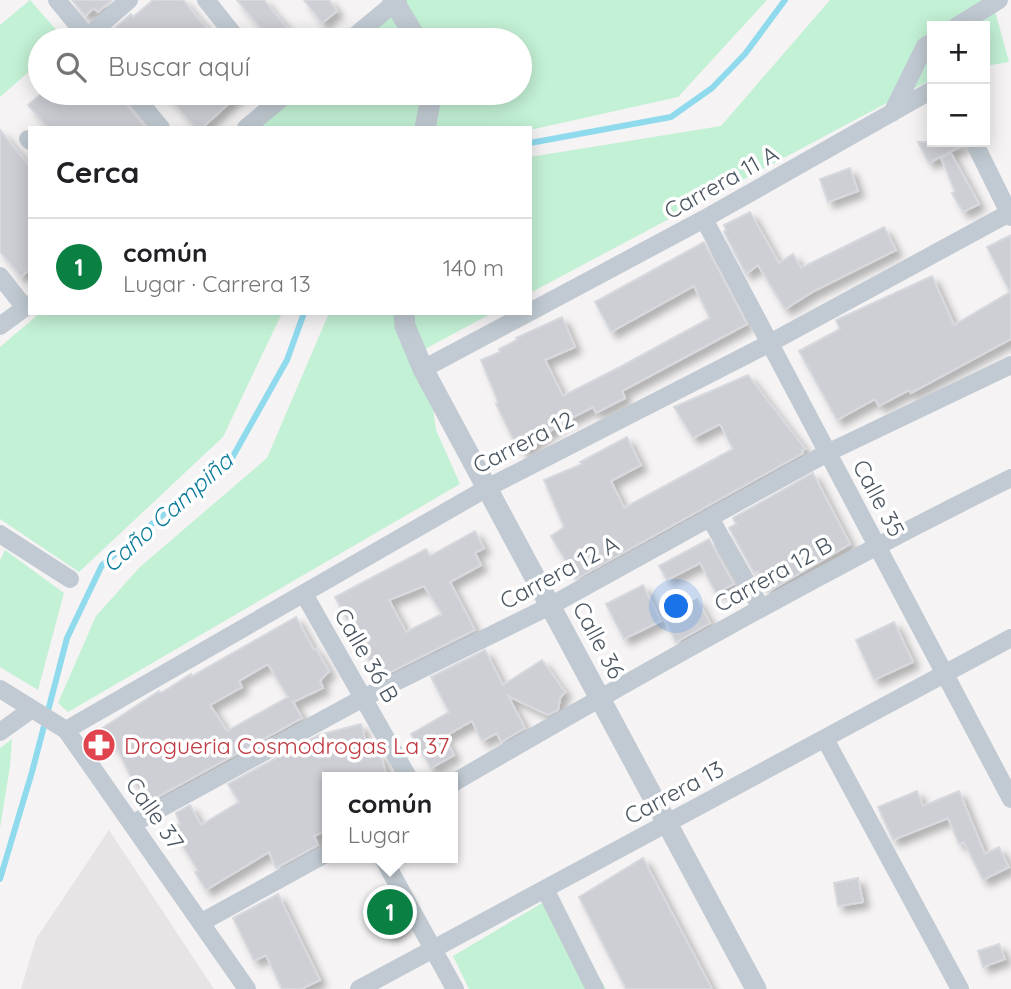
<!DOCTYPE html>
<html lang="es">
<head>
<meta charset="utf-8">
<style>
	body { margin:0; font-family:Quicksand,sans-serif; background:#f6f6f6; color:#202124 }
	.controls { position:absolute; right:21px; top:21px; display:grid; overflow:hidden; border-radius:0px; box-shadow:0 4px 18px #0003 }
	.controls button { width:63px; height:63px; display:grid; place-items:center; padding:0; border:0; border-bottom:2px solid #e0e0e0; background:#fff; color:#202124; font:35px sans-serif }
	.you { position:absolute; left:677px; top:607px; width:24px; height:24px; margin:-18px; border:5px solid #fff; border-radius:50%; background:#1a73e8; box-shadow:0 0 0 10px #1a73e833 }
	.badge { display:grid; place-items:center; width:46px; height:46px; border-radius:50%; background:#0b8043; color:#fff; font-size:23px; font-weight:700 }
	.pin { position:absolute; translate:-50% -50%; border:4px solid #fff; box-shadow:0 2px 7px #0006 }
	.popup { position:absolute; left:322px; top:772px; width:136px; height:91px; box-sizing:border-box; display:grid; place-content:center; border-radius:0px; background:#fff; filter:drop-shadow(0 2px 5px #0005); font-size:23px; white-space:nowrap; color:#757577 }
	.popup b { font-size:26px; color:#202124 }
	.popup::after { content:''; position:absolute; left:50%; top:100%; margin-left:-14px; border:14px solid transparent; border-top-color:#fff }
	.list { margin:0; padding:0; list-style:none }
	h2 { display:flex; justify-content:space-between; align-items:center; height:91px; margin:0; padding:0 28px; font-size:30px }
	h2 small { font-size:23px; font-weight:400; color:#757577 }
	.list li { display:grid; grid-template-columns:46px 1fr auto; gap:21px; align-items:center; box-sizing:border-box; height:98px; padding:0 28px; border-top:2px solid #e0e0e0 }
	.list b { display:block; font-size:26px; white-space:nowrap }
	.list p { margin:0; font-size:23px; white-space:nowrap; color:#757577 }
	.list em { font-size:23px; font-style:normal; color:#757577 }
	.icon { flex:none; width:38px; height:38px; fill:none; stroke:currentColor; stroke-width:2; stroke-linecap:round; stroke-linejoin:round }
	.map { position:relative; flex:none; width:1011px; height:989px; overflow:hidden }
	.search { position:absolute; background:#fff; box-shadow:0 4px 18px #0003; left:28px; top:28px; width:504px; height:77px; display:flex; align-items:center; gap:18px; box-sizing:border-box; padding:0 24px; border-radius:38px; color:#757577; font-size:26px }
	.panel { position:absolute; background:#fff; box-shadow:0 4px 18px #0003; left:28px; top:126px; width:504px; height:189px; border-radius:0px }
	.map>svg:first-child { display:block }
	.education { fill:#e6e4e5 }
	.green { fill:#c3f1d5 }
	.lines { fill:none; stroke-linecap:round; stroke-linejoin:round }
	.stream { stroke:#90daee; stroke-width:6 }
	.building { fill:#cdcfd5; stroke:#d7d9de; stroke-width:2; fill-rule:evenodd; filter:url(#shadow) }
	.minor { stroke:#c1cad2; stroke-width:18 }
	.tertiary { stroke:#c1cad2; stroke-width:21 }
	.labels { text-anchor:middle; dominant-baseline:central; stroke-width:7; stroke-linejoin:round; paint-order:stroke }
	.street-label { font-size:23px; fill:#4a5661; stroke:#fff }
	.health-label { font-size:23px; fill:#be3a42; stroke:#fff; text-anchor:start }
	.water-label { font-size:24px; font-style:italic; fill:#0c7c9b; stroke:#fff }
</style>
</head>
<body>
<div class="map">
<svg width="1011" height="989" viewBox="0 0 1011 989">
	<defs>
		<filter id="shadow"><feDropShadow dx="6" dy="6" stdDeviation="3.5" flood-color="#0004"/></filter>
	</defs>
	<rect width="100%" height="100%" fill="#f5f3f3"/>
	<path class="education" d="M109,830L214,989H21L36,939Z"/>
	<path class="green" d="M30,0L65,40H40V62L0,97V25Z
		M407,0H767L678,97L530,130V128H258L299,93H520V40H360Z
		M830,0H992L1009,62L985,66V26H932V79L530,293V157L721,126Z
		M40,313H282L223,437L79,572L0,519V347Z
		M329,313H492L425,349L436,430L460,484L68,712L58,703L96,616L140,567L267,458Z
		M5,550L64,593L38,690L0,667V560Z
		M12,739L10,766L0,828V748Z
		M554,896L606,989H469L453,956Z"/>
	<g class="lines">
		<path class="stream" d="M530,143L671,117L712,88L745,54L785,0
			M0,879L32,772L67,638L102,565L232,458L287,360L304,313"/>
	</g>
	<path class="building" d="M72,0H112L98,12L94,8L85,16Z
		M153,0H183L217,40H121L112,30L131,14L133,17Z
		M237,0H264L297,40H270Z
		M304,0H329L337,11L322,23Z
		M42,93H117L146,128H48L28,105Z
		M166,93H240L202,128H195Z
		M0,130L30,167V269L21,277L0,252Z
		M918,142H963V145L929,163Z
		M951,153L979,204L963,212L952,193L955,191L941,158Z
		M850,168L858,191L828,202L820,179Z
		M750,212L779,263L793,254L801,268L884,227L896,250L814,291L785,309L758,265L746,274L724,232L726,230L724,225Z
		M1011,235V339L911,393L909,390L879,406L875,399L837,420L799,351L840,329L836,320L932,276L954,325L1010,292L987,247Z
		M704,242L747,324L622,391L625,398L596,413L593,407L561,423L523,452L512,437L496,404L498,402L481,360L500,352L499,349L517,340L516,338L562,317L575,347L545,360L563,396L620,367L710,318L694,286L611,332L595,302Z
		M748,375L805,449L802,451L803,453L576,579L551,536L564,527L544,480L582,464L580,462L627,437L641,465L611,481L624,508L733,449L720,424L693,438L674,407Z
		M813,473L850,544L767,592L758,571L754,573L729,528L736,524L733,518Z
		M475,531L484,548L475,553L481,565L450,582L475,630L379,678L335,597L426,549L430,556ZM424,586L442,614L406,632L389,600Z
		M709,539L734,584L716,593L700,563L667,580L659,566Z
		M643,585L661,621L624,639L606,604Z
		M697,599L710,623L676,642L663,617Z
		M296,617L314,650L316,649L329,671L320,681L323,688L293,702L302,718L152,800L142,779L134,783L115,745L113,746L101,729L159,691L161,693L191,674L192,676ZM268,664L288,697L227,731L210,705L242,687L239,681Z
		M894,622L913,662L874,680L856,640Z
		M485,650L503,685L542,660L565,692L560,698L558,710L548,715L508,696L525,728L501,742L497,733L482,741L472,721L444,737L454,755L431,768L411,734L449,712L431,677Z
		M361,724L370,756L380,753L387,777H327V830L314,836L318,845L276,868L269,852L206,890L195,872L198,871L172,828L180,824L176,813L190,805L201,825L239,802L228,784L319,735Z
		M917,791L923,806L959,791L985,854L999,847L1009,867L983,880L964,842L959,844L948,818L893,840L878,807Z
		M643,858L712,989H626L579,897Z
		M858,878L863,902L838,906L834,883Z
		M389,892L406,924L390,936L371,902Z
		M278,894L320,980L301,989H282L266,955L254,961L233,918Z
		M999,944L1005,959L983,967L978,951Z"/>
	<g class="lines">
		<path class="minor" d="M57,0L90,40
			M206,0L238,40
			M957,26L999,0
			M87,37L129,0
			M350,40L398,0
			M132,93L161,128
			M892,113L925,46L932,42
			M246,128L288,93
			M28,139L30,141
			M974,142L1011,217
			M704,219L1011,799
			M0,276L25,308
			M530,312L704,219L932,90
			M0,326L30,304
			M423,369L528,313
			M710,518L761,608
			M0,534L70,579
			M304,594L408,777
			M0,689L66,730L247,989
			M66,730L487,488L770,343L1011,212
			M0,732L32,709
			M825,739L960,989
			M453,783C637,676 821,572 1011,478
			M132,824L363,698L550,606L827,453L1011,365
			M383,858L455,989
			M545,889L595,989
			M202,922L327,853
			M359,989L1011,638"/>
		<path class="tertiary" d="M393,0L417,40
			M425,128L432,93
			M404,313L405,326L423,369L756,989"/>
	</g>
	<defs>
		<symbol id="pharmacy-disc" viewBox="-11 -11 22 22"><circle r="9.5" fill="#e0444e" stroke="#fff"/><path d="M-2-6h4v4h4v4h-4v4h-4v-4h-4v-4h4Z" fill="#fff"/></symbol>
	</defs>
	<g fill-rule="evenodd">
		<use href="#pharmacy-disc" x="80" y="726" width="38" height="38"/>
	</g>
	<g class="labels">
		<g class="street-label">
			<text transform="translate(721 182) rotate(-29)">Carrera 11 A</text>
			<text transform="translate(523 442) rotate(-27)">Carrera 12</text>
			<text transform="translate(879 498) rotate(62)">Calle 35</text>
			<text transform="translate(559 572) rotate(-28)">Carrera 12 A</text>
			<text transform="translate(773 574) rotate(-29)">Carrera 12 B</text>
			<text transform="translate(599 640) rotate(62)">Calle 36</text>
			<text transform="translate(367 655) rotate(60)">Calle 36 B</text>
			<text transform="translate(674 792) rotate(-28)">Carrera 13</text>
			<text transform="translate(155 813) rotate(55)">Calle 37</text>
		</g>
		<g class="health-label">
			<text x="124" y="745">Drogueria Cosmodrogas La 37</text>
		</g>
		<g class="water-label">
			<text transform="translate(167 512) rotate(-42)">Caño Campiña</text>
		</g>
	</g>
</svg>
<div class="controls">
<button>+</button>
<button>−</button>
</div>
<div class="you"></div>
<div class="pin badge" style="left:390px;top:912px">1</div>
<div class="popup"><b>común</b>Lugar</div>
<div class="search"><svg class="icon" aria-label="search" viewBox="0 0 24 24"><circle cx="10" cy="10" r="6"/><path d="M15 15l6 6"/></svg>Buscar aquí</div>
<section class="panel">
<h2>Cerca<small></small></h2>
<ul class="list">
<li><span class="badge">1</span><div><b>común</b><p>Lugar · Carrera 13</p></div><em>140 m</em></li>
</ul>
</section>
</div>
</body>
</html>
